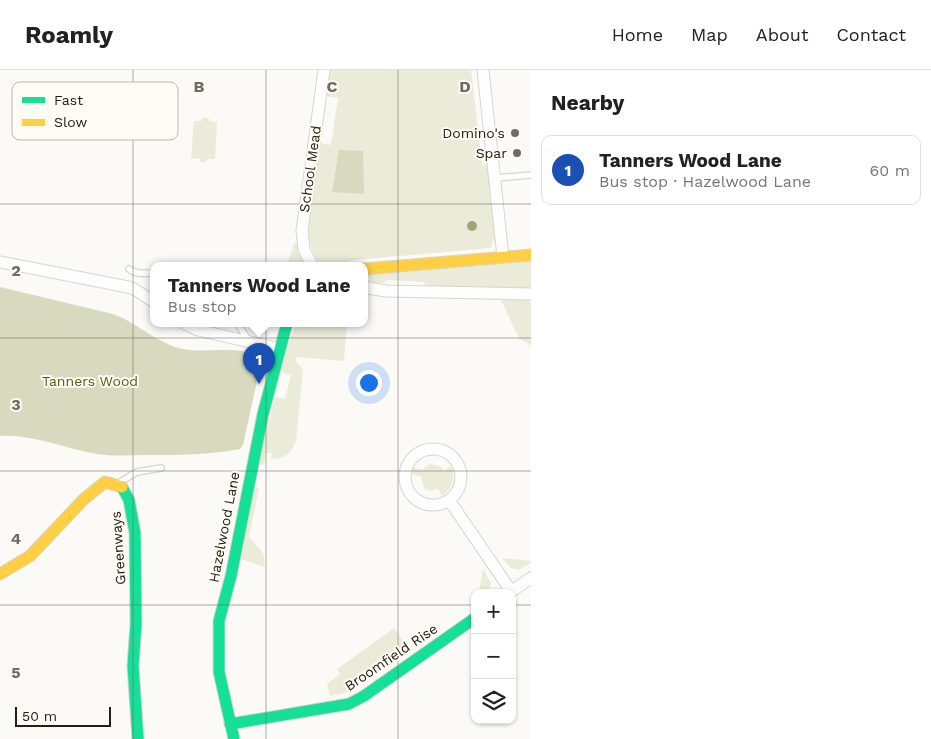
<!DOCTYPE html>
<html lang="en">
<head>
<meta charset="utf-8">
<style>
	body { margin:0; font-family:"Work Sans",sans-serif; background:#f2f2f2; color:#222 }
	.controls { position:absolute; right:15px; bottom:15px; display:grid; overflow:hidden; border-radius:10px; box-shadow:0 1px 4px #0004 }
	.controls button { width:45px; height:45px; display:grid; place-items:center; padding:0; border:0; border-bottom:1px solid #e0e0e0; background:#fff; color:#222; font:25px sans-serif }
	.scale { position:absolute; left:15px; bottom:12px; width:96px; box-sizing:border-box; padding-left:5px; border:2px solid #252015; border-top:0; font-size:14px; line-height:18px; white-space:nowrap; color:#252015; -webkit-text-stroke:4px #fefbf5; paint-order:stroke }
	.you { position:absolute; left:368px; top:312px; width:18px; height:18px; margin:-12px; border:4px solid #fff; border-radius:50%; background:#1a73e8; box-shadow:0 0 0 8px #1a73e833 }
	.badge { display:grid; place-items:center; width:32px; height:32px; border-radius:50%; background:#7c3aed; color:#fff; font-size:16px; font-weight:700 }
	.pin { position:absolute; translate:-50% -41px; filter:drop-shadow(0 1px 2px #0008) }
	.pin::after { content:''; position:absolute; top:26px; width:18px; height:15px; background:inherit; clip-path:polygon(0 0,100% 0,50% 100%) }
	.popup { position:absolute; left:150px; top:192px; width:218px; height:65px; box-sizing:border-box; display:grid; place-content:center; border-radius:10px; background:#fff; filter:drop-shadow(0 1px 4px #0005); font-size:16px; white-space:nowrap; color:#767676 }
	.popup b { font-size:19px; color:#222 }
	.popup::after { content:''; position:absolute; left:50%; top:100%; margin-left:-10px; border:10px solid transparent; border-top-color:#fff }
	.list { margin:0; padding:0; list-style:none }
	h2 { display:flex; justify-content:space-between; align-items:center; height:65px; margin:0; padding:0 20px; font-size:21px }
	h2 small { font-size:16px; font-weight:400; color:#767676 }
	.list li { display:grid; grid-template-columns:32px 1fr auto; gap:15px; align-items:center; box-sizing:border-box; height:70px; margin:0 10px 10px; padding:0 10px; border:1px solid #e0e0e0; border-radius:10px }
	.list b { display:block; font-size:19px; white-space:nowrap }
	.list p { margin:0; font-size:16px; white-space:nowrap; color:#767676 }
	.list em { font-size:16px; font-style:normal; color:#767676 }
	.icon { flex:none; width:28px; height:28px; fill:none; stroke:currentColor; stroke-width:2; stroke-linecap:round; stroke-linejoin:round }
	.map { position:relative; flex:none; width:531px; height:669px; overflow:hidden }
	header { display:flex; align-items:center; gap:30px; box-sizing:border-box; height:70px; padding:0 25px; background:#fff; border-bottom:1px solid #e0e0e0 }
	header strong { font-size:24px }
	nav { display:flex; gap:28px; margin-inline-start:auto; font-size:18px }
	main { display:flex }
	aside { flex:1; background:#fff }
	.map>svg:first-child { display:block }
	.green { fill:#eaebd8 }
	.forest { fill:#d8dabf }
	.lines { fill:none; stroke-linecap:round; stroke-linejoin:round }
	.lane-casing { stroke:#d8d5ce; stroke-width:8 }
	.street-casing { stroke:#d8d5ce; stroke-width:13 }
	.fast-casing { stroke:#d8d5ce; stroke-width:13 }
	.slow-casing { stroke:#d8d5ce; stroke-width:13 }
	.lane { stroke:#fffefe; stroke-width:5.5 }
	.street { stroke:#fffefe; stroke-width:11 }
	.fast { stroke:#16e098; stroke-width:11 }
	.slow { stroke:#ffcf43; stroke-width:11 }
	.tree { fill:#a1a379 }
	.grid { fill:none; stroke:#706c64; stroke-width:1; stroke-opacity:0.55 }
	.poi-dot { fill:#706c64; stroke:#fefbf5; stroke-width:2 }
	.labels { text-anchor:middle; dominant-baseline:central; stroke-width:4; stroke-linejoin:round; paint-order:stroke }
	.poi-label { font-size:14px; fill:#252015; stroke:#fefbf5; text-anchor:end }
	.street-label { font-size:14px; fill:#252015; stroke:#fefbf5 }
	.park-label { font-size:14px; fill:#575c12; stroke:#fefbf5 }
	.key { fill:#fefbf5; stroke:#bdb9b2; stroke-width:1 }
	.key-label { font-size:14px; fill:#252015 }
	.grid-label { font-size:16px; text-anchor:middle; font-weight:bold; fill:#706c64; stroke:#fefbf5; stroke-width:4; stroke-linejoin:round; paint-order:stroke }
</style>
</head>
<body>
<header>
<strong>Roamly</strong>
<nav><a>Home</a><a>Map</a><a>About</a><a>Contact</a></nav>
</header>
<main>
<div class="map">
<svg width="531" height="669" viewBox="0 0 531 669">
	<rect width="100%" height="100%" fill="#fcfaf7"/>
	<path class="green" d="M329,0H471L482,95L488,94L495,171H492L491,178L354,190L333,195H321C313,185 308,174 309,160L306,159L319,73L331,75L338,28L325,26Z
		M202,48H209V51L217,52L215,89H207L206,92H200V89L191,88L194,51H202Z
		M295,171L304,195H287Z
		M531,191V221L428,217L423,212L388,210L379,215L373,213L367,205Z
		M500,228L531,230V276L519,268Z
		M244,253L265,254L253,262Z
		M297,253H347L344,291L297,287L296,292L303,299L296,371C291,385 284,388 271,389L272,383H266L264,395L258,394L275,327L285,329L291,305L281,302L292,263Z
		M431,394L441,397L444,401L451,396C456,409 453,417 442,426L438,419L430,421L424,418L421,406L411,405L413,397L422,400L428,395Z
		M254,417L259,418L249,467C257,478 267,481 264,497L241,489Z
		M502,488L531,491V493L518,500L511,498Z
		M483,499L491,513C489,521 487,523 479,523Z
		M394,558L409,579L390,593L384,586L359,604L364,612L344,623L330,626L327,614L340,604L337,599Z"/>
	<path class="forest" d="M339,80L363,81L364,124L332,122Z
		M0,217L113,244C139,253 161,278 190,280C205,282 240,277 252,284C257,286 259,291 260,297L243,375L240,379C209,385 179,385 148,385C129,385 110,387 91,383C61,377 31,364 0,366Z"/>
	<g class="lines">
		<defs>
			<path id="lane" d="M496,108L531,105
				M129,199C136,205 145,203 154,203
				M237,253L249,271
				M120,412L137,402L161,398"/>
			<path id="street" d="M483,0L503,187
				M0,192L128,217L134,219L154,232
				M312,195L304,180L302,161L324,0
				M364,215L368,218L386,221L531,224
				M183,253L198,260L280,279
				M405 407a28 28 0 1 1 56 0a28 28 0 1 1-56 0Z
				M449,430L511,521
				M509,523L531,508"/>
			<path id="fast" d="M122,417L129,430L135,463L136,554L133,596L138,669
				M230,654L349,634L364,626L475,548
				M234,669L219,602V551L231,506L263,344L287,253"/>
			<path id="slow" d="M364,199L531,185
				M0,504L30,486L84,429L105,412L122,417"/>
		</defs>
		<use href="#lane" class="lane-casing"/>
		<use href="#street" class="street-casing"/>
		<use href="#fast" class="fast-casing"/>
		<use href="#slow" class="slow-casing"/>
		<use href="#lane" class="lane"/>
		<use href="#street" class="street"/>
		<use href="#fast" class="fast"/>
		<use href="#slow" class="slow"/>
	</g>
	<circle class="tree" cx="472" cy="156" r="5"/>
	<path class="grid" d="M133,0V669M266,0V669M398,0V669M0,134H531M0,268H531M0,401H531M0,535H475M512,535H531"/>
	<g class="poi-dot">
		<circle cx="515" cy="63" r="5"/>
		<circle cx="517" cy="83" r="5"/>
	</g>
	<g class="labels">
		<g class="poi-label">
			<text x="505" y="63">Domino's</text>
			<text x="507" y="83">Spar</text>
		</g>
		<g class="street-label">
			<text transform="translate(310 99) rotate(-82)">School Mead</text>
			<text transform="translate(224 457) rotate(-79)">Hazelwood Lane</text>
			<text transform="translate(118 478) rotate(-94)">Greenways</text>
			<text transform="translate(391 587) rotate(-34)">Broomfield Rise</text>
		</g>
		<g class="park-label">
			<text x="90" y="311">Tanners Wood</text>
		</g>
	</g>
	<rect x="12" y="12" width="166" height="58" rx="8" class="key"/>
	<rect x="22" y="27" width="23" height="6" fill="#16e098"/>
	<rect x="22" y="49" width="23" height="7" fill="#ffcf43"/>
	<g class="key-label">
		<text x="54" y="35">Fast</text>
		<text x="54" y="57">Slow</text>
	</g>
	<g class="grid-label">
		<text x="199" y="22">B</text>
		<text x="332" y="22">C</text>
		<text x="465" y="22">D</text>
		<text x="16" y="206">2</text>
		<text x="16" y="340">3</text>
		<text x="16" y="474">4</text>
		<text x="16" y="608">5</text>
	</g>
</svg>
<div class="controls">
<button>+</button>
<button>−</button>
<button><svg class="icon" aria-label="layers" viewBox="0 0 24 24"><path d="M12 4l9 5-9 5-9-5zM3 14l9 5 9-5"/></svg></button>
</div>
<div class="scale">50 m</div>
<div class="you"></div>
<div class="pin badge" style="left:259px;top:314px;background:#1a4fb4">1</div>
<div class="popup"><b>Tanners Wood Lane</b>Bus stop</div>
</div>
<aside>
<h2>Nearby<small></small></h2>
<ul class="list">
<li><span class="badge" style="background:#1a4fb4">1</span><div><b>Tanners Wood Lane</b><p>Bus stop · Hazelwood Lane</p></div><em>60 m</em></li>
</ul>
</aside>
</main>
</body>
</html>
